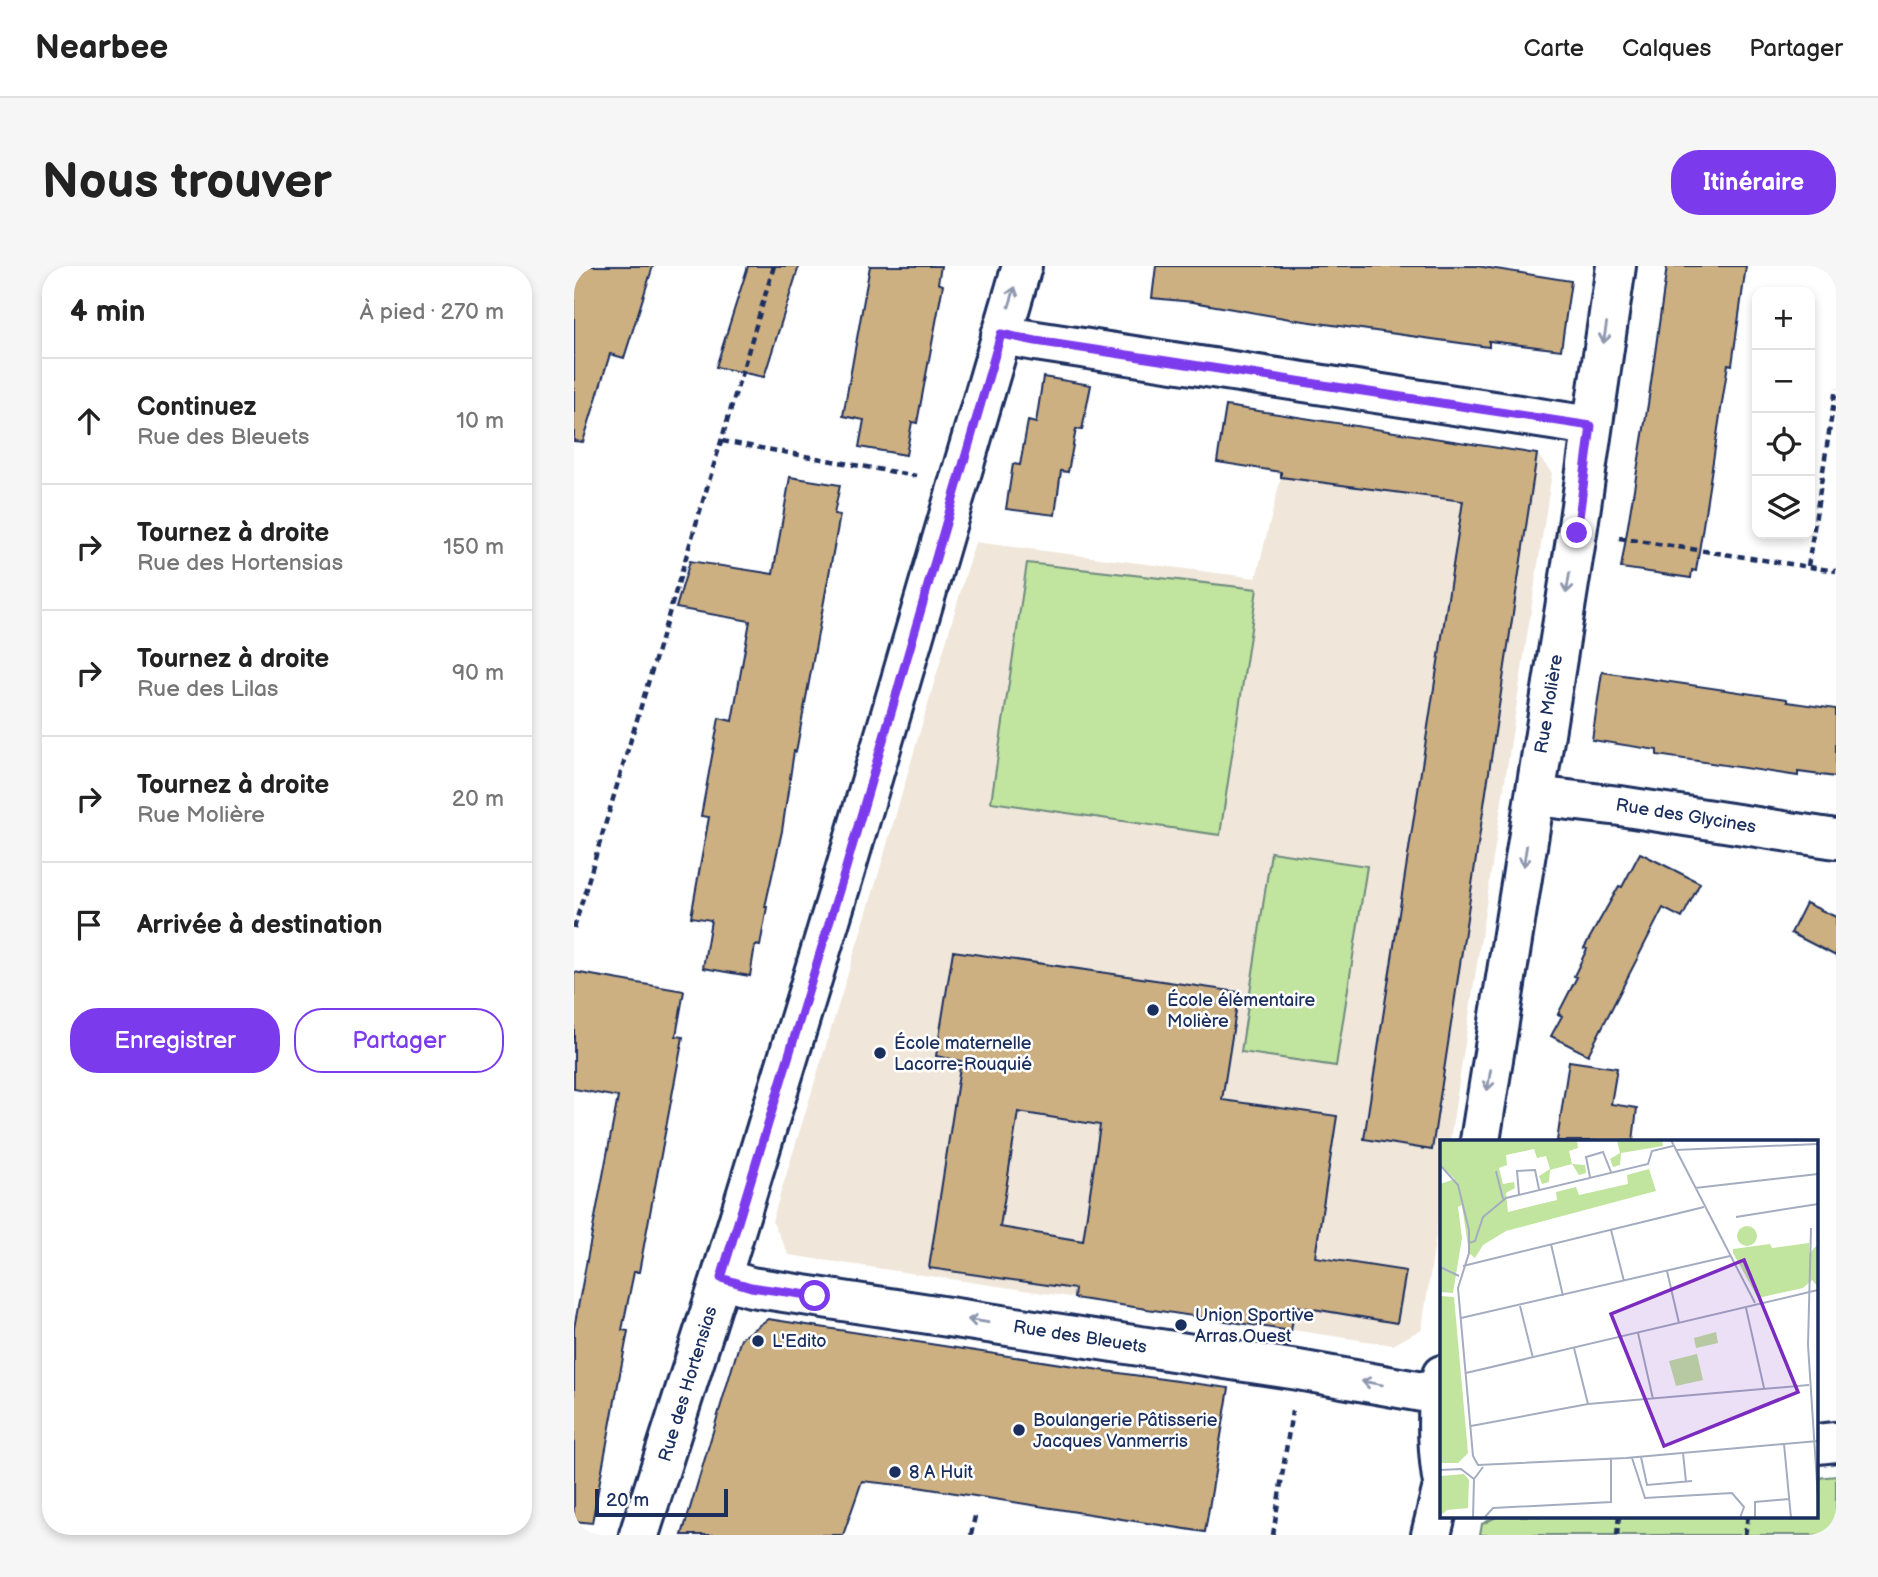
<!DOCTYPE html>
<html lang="fr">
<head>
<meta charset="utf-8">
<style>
	body { margin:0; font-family:"Balsamiq Sans",sans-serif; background:#f6f6f6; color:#222 }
	.controls { position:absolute; right:21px; top:21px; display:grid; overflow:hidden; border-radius:14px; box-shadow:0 4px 10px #0003 }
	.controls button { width:63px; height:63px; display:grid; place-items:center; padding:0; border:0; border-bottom:2px solid #e0e0e0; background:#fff; color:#222; font:35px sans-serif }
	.scale { position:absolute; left:21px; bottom:18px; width:133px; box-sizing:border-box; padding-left:7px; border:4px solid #1b2f5e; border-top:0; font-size:19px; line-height:24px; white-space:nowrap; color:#1b2f5e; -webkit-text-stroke:5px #fff; paint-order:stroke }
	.stop { position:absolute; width:21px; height:21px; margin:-16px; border:5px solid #7c3aed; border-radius:50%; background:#fff }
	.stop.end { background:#7c3aed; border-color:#fff; box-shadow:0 2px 7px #0008 }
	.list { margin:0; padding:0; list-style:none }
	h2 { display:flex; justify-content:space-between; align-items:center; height:91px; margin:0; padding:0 28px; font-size:30px }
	h2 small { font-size:23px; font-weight:400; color:#767676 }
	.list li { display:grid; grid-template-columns:46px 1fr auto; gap:21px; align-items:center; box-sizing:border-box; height:126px; padding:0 28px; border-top:2px solid #e0e0e0 }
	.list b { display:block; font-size:26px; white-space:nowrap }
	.list p { margin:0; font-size:23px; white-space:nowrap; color:#767676 }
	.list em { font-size:23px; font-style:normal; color:#767676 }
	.actions { display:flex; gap:14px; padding:21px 28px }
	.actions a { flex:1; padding:16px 0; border:2px solid #7c3aed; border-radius:28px; text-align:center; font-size:24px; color:#7c3aed }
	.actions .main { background:#7c3aed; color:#fff }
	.icon { flex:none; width:38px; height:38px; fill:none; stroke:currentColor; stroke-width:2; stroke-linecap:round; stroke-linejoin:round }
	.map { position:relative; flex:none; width:1262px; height:1269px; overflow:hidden; border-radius:28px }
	header { display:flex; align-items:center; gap:42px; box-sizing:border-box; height:98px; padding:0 35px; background:#fff; border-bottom:2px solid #e0e0e0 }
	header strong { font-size:33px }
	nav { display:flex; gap:38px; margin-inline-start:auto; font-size:24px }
	.intro { display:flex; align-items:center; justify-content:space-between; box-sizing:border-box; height:168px; padding:0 42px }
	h1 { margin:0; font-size:49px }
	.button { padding:18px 32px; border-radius:28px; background:#7c3aed; color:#fff; font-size:24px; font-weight:700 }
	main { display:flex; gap:42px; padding:0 42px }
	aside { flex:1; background:#fff; border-radius:28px; box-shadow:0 4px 10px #0003 }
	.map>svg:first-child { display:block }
	.built { fill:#f0e7da }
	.green { fill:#c1e49e; stroke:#6e8a7e; stroke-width:2 }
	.building { fill:#cdb082; stroke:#1b2f5e; stroke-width:2; fill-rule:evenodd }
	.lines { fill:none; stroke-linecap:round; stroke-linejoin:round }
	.minor-casing { stroke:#1b2f5e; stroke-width:44 }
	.path { stroke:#1b2f5e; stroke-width:4.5; stroke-dasharray:7 5; stroke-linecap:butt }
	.minor { stroke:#fff; stroke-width:38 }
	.oneway { stroke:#8d97ae }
	.route { stroke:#7c3aed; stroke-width:9 }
	.poi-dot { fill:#1b2f5e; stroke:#fff; stroke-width:2.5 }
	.labels { text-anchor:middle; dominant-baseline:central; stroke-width:5; stroke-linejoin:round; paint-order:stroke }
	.street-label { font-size:18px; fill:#1b2f5e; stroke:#fff }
	.poi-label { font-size:18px; fill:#1b2f5e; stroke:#fff; text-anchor:start }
	.inset-road { fill:none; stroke:#a4acbf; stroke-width:2 }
	.view { fill:#7b2cbf; fill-opacity:0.15; stroke:#7b2cbf; stroke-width:3.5 }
	.inset-edge { fill:none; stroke:#1b2f5e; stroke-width:3.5 }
</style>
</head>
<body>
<header>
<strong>Nearbee</strong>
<nav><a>Carte</a><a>Calques</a><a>Partager</a></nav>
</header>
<div class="intro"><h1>Nous trouver</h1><a class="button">Itinéraire</a></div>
<main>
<aside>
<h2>4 min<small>À pied · 270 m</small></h2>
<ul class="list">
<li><svg class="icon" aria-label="ahead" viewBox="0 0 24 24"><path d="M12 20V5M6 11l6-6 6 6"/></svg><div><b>Continuez</b><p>Rue des Bleuets</p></div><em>10 m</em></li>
<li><svg class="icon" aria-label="right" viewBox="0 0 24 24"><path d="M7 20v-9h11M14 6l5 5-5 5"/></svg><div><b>Tournez à droite</b><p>Rue des Hortensias</p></div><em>150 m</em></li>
<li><svg class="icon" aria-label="right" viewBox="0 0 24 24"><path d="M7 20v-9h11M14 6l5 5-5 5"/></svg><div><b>Tournez à droite</b><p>Rue des Lilas</p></div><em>90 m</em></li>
<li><svg class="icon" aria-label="right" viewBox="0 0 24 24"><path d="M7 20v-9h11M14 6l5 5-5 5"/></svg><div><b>Tournez à droite</b><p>Rue Molière</p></div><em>20 m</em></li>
<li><svg class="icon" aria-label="arrive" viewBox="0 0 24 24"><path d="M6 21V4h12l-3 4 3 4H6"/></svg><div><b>Arrivée à destination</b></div></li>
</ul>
<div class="actions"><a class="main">Enregistrer</a><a>Partager</a></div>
</aside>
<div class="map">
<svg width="1262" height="1269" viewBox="0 0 1262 1269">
	<rect width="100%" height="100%" fill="#fff"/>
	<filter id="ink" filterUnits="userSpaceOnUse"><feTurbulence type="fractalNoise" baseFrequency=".0143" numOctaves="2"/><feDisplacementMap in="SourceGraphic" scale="14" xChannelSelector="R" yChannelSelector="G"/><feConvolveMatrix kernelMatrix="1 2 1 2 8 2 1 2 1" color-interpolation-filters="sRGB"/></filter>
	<g filter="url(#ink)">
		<path class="built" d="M716,150L963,188L978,207L876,875H868V928L848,1063L819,1079L215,989L198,955L303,613L401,276L682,312L707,211Z"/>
		<path class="green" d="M453,297L683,323L646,569L417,536Z
			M697,586L793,600L762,800L667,786Z
			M1262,1210V1269H906L908,1258L924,1250H1243V1212Z"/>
		<path class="building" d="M12,0H79L50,92L36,88L9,176L0,175V3L10,5Z
			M174,0H225L190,111L142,101Z
			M296,0H367L364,17L369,19L343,157L338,156L332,189L285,181L290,154L269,150Z
			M582,0H903L997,15L987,84L915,75V81L716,53L619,36L578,32Z
			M1093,0H1172L1158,99L1154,98L1122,305L1118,304L1117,312L1047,302L1074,138Z
			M469,111L517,119L508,164L502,163L494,206L487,205L481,249L432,243L439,198L446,199L454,155L462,157Z
			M652,140L963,188L858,884L790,873L889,235L707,211V206L643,196Z
			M216,211L266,219L260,248L266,249L222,486L220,485L208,565L191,641H193L186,680L181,679L176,710L129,702L137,654L117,651L135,551L127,550L145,452L158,455L176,355L102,342L116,295L199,308Z
			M1028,406L1213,433V436L1262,443V511L1224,506V510L1083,489V484L1018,474Z
			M1066,587L1126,617L1108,652L1089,642L1014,789L977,770L988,750L984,748L1003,711L1000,710L1013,683L1010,682L1045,620L1048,621Z
			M1232,637L1262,651V690L1217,667Z
			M379,685L665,726L648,834L763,850L741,991L832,1005L823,1057L721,1040L717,1065L500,1032L501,1023L355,1002L387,795L362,790ZM444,846L526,859L509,975L426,961Z
			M0,706L110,725L102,770L109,771L65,1006H60L48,1064L54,1065L18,1257L0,1255V1062L44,831L0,823Z
			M995,795L1043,802L1037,838L1063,842L1059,875H983Z
			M194,1053L552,1108L655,1122L631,1266L343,1221L288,1215L269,1269H108L167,1072Z"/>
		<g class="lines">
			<defs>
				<path id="minor" d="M427,69L462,75L1017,160
					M961,530L1046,540L1262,573
					M906,875L1003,267L1042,0
					M147,1012L177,1021L724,1104L865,1129
					M868,1109C862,1145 863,1177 868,1212
					M1243,1178L1262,1176
					M65,1269L147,1012L271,605L448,0
					M857,1269L868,1224"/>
			</defs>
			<use href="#minor" class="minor-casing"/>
			<path class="path" d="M148,175L342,210
				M1045,272L1262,305
				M1234,300L1262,122
				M0,662L200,0
				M397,1269L401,1250
				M699,1269L718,1145
				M1043,1269L1045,1250
				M1171,1269L1174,1250"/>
			<use href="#minor" class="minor"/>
		</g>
		<defs><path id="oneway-shaft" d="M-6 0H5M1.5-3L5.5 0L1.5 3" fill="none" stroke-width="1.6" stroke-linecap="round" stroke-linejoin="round" transform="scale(1.75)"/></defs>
		<g class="oneway">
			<use href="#oneway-shaft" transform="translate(438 31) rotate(-73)"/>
			<use href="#oneway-shaft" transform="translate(1031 67) rotate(99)"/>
			<use href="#oneway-shaft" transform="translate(994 317) rotate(99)"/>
			<use href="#oneway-shaft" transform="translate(951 590) rotate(99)"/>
			<use href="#oneway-shaft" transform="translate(915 814) rotate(99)"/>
			<use href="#oneway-shaft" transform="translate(404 1055) rotate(-171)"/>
			<use href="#oneway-shaft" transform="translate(798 1117) rotate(-170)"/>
		</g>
	</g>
	<g class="lines" filter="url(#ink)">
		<path class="route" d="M241,1030L177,1021L147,1012L271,605L427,68L462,75L1017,160L1003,267"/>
	</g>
	<g class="poi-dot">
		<circle cx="579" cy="744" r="7"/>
		<circle cx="306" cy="787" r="7"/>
		<circle cx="607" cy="1059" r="7"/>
		<circle cx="184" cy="1075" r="7"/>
		<circle cx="445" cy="1164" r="7"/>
		<circle cx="321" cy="1206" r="7"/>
	</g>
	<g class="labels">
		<g class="street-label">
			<text transform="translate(975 438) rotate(-81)">Rue Molière</text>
			<text transform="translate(1112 550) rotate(9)">Rue des Glycines</text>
			<text transform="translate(506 1071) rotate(9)">Rue des Bleuets</text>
			<text transform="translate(114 1118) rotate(-73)">Rue des Hortensias</text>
		</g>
		<g class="poi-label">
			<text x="593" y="734">École élémentaire<tspan x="593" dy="21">Molière</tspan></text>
			<text x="320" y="777">École maternelle<tspan x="320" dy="21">Lacorre-Rouquié</tspan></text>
			<text x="621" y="1049">Union Sportive<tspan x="621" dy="21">Arras Ouest</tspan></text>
			<text x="198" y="1075">L'Edito</text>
			<text x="459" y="1154">Boulangerie Pâtisserie<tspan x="459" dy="21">Jacques Vanmerris</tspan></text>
			<text x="335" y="1206">8 A Huit</text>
		</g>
	</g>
	<g transform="translate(866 874)">
		<rect width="378" height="378" fill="#fff"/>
		<path d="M0,0H137L138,8L129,11L132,24L145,25L146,33L139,35L132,24L110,30L109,42L102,44L99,36L110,29L106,16L97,18L94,9L66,15L67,25L59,28L63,44L74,42L75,48L66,53L68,72L117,60L116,52L136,47L139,55L188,44L187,35L209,29L216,51L66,91L43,105L35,118L29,113L22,65L18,67L22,98L13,153L0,152V44L15,39L0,25ZM177,0H222L223,6L181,13L180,25L173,27L170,19L180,13ZM297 96a10 10 0 1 1 20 0a10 10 0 1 1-20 0ZM369,103V114L378,104V147L372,140L363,148L318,158L293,113V109L330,104L332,108ZM0,156L14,157L28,313L18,323H0ZM276,192L278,203L256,208L254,198ZM257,214L263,240L236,246L229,221ZM24,334L29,340L28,368L7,370L0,376V336Z" fill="#c1e49e"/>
		<path class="inset-road" d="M231,0L315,163M235,10L378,4M0,25L18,45L29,90V113L18,148L33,316L38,325L186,318L378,301M56,31L63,59M150,37L146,17L163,12L171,32M255,48L378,34M79,54L77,31L95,30L99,49M296,77L378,64M371,88L368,205L378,358M171,90L184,141M29,103L35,101L43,77L66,58L208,24L212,11L233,6M111,104L123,156M23,126L264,67M0,127L19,136M227,131L239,183M80,166L93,218M306,168L324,248M21,178L290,116M198,193L213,259M134,208L148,264M26,233L378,150M31,286L148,264L369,245M344,304L351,378M243,313L246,342M201,317L207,345L252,341M192,318L205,358L292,353L304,367L300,378M0,330L21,329L34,339M33,378L34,339L43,327M44,378L53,368L171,362V319M315,378V362L349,359"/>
		<path class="view" d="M304,120L358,252L224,306L171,174Z"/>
		<rect width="378" height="378" class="inset-edge"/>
	</g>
</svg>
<div class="controls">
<button>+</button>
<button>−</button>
<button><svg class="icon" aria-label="locate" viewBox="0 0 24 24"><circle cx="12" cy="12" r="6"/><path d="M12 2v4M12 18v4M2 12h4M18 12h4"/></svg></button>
<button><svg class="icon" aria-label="layers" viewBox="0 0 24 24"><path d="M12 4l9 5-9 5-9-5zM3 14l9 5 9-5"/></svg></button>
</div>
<div class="scale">20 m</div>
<div class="stop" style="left:241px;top:1030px"></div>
<div class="stop end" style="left:1003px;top:267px"></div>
</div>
</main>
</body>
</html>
